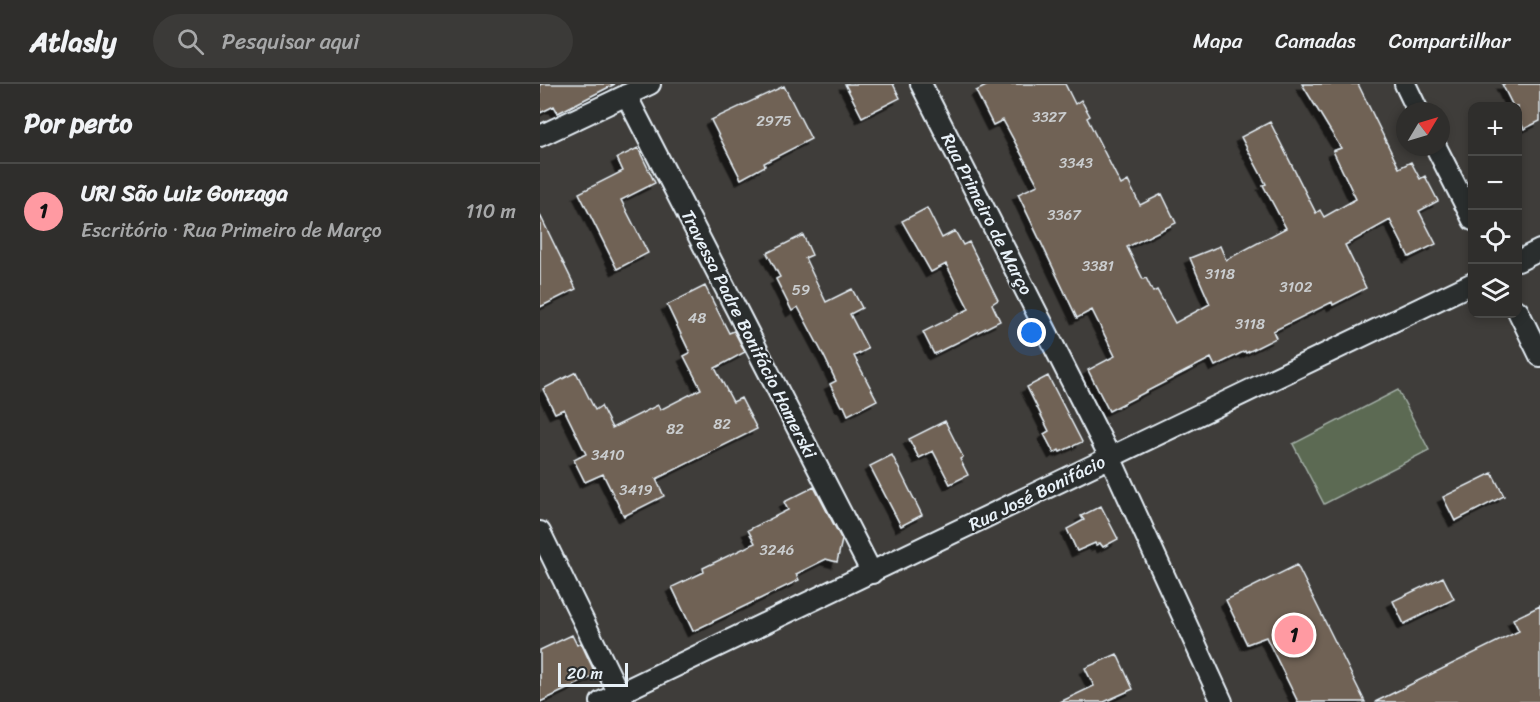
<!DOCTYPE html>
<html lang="pt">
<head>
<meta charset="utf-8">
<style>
	body { margin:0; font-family:Sriracha,sans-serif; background:#3b3a38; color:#f1f3f6 }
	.controls { position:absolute; right:18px; top:18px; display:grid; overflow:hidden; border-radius:12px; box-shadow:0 3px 9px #0003 }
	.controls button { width:54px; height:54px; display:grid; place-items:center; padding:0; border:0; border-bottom:2px solid #4a4a48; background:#2f2e2c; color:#f1f3f6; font:30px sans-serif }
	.compass { position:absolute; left:856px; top:18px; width:54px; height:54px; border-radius:50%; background:#2f2e2c; box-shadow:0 3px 9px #0003; rotate:52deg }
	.scale { position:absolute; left:18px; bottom:15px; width:70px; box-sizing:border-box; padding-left:6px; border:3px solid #e8f1f8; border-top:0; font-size:16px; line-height:21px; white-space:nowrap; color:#e8f1f8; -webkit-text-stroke:4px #2a2d2e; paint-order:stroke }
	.you { position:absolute; left:492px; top:249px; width:21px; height:21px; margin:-15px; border:4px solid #fff; border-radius:50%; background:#1a73e8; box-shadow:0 0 0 9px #1a73e833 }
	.badge { display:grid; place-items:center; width:39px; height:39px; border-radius:50%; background:#ff9aa2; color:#111; font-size:20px; font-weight:700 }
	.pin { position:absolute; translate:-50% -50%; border:3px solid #fff; box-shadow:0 2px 6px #0006 }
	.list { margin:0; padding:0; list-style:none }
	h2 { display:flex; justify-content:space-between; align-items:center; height:78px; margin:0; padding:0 24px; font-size:26px }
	h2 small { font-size:20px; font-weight:400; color:#a7a8a9 }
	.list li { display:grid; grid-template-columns:39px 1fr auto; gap:18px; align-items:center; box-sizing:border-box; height:96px; padding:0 24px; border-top:2px solid #4a4a48 }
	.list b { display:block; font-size:22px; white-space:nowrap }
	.list p { margin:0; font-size:20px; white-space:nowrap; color:#a7a8a9 }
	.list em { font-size:20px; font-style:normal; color:#a7a8a9 }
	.icon { flex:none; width:33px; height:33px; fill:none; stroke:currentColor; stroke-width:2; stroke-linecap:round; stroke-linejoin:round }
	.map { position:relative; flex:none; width:1000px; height:618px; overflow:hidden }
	header { display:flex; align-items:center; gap:36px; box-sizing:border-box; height:84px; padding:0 30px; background:#2f2e2c; border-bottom:2px solid #4a4a48 }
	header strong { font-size:28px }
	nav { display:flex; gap:33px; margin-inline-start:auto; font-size:21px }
	.search { width:420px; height:54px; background:#3b3a38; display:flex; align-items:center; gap:15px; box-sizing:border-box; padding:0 21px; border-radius:33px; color:#a7a8a9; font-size:22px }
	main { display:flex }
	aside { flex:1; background:#2f2e2c }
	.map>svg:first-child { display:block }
	.green { fill:#5c6b53; stroke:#a2aea6; stroke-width:1.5 }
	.building { fill:#6f6255; stroke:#e8f1f8; stroke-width:1.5; filter:url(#shadow) }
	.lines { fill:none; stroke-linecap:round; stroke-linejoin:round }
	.street-casing { stroke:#e8f1f8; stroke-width:24 }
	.street { stroke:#2a2d2e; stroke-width:20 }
	.labels { text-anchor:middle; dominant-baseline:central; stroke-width:4.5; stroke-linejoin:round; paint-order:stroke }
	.number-label { font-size:15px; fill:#cacdcf }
	.street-label { font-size:18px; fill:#e8f1f8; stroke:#2a2d2e }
</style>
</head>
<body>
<header>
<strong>Atlasly</strong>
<div class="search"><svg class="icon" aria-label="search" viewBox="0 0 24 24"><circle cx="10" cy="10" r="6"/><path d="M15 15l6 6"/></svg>Pesquisar aqui</div>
<nav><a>Mapa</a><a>Camadas</a><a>Compartilhar</a></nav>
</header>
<main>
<aside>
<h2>Por perto<small></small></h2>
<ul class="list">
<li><span class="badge">1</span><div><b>URI São Luiz Gonzaga</b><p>Escritório · Rua Primeiro de Março</p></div><em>110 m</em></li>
</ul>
</aside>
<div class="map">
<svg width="1000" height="618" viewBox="0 0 1000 618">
	<defs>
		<filter id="shadow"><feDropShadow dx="-5.5" dy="5.5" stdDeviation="0" flood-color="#0009"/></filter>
	</defs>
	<rect width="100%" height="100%" fill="#3f3d3a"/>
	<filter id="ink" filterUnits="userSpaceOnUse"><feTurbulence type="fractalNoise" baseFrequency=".0167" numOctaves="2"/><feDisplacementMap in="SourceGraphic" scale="12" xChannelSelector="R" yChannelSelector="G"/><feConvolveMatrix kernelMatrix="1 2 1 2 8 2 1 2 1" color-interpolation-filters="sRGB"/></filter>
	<g filter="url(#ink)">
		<path class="green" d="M858,306L889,366L784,420L753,360Z"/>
		<path class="building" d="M0,0H75L18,29L14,22L0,29Z
			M305,0H353L360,14L322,33Z
			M450,0H525L535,20L541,16L550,32L547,34L581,101L588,97L600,121L622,110L636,139L587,163L603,195L606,194L613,208L617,206L635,239L670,220L650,174L680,162L686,176L746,144L723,101L726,100L701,53L730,38L776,129L780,126L784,133L816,115L793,67L801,64L762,0H818L859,84L871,78L880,95L885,92L898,117L879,127L896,160L869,173L850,136L805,161L826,204L793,221L792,218L733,247L736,254L706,269L705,267L675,282L671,274L569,327L548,286L575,272L552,226L537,234L478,110L498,101L463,36L453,41L436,7Z
			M962,0H1000V37L984,45L978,32V22H973Z
			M244,2L271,55L224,79L225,82L201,95L171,36Z
			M98,64L115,99L81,116L108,169L77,185L39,109L83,87L77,74Z
			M387,124L402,154L415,147L423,161L429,158L458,216L452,220L460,237L394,270L383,248L429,225L406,180L391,188L362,137Z
			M0,131L36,205L0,223Z
			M263,151L272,171L265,174L286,218L312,205L322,224L310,230L328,265L314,272L337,316L308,331L304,322H301L290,300L296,297L284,272L258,223L252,227L236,195L240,193L227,169Z
			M165,202L189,249L194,247L205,268L175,284L193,318L201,314L217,345L116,395L124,412L84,432L63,390L45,398L34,376L46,370L24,325L15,329L3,305L36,288L55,326L61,322L72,344L118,321L120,326L161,305L144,272L150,269L127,221Z
			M508,292L542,358L520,368L519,366L514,369L504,350L509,347L487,303Z
			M405,337L423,373L420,375L428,391L410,400L393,367L379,374L369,355Z
			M352,371L382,431L361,442L330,382Z
			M952,389L964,412L915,437L903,413Z
			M274,403L302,456L297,478L286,475L256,490L259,496L153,547L132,503L164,488L163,484L215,459L208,446L248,426L244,418Z
			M561,422L578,455L563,463L560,459L556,461L555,459L537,467L527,445L544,436L541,432Z
			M757,481L825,618H758L726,553L707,560L686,516Z
			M903,493L914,515L864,540L853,517Z
			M1000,522V618H835L979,547L973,535Z
			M32,551L37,561L41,559L56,591L0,618V566Z
			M577,570L593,605L564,618H520L554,602L545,584Z"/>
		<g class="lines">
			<defs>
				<path id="street" d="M381,0L570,373L682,618
					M865,0L878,27
					M86,11L332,489
					M0,52L110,0
					M896,63L933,136
					M978,177L1000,166
					M978,227L1000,272
					M0,448L83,618
					M61,618L933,199"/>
			</defs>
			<use href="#street" class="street-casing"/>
			<use href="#street" class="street"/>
		</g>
	</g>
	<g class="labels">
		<g class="number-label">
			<text x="509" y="33">3327</text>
			<text x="234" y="37">2975</text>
			<text x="536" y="79">3343</text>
			<text x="524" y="131">3367</text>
			<text x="558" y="182">3381</text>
			<text x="680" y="190">3118</text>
			<text x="756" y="203">3102</text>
			<text x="261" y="206">59</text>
			<text x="157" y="234">48</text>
			<text x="710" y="240">3118</text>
			<text x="182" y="340">82</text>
			<text x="135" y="345">82</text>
			<text x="68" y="371">3410</text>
			<text x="96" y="406">3419</text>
			<text x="237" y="466">3246</text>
		</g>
		<g class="street-label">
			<text transform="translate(447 130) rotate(63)">Rua Primeiro de Março</text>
			<text transform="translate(209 250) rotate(63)">Travessa Padre Bonifácio Hamerski</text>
			<text transform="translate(497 409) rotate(-26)">Rua José Bonifácio</text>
		</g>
	</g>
</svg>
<div class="controls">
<button>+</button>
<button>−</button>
<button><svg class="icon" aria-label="locate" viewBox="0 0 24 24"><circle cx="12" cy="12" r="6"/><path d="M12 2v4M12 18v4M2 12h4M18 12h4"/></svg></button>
<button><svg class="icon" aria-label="layers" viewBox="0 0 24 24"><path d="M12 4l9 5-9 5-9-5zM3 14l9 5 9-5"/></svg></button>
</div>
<svg class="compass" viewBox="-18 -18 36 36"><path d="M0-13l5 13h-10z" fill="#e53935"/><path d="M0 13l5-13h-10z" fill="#a7a8a9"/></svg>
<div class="scale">20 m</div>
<div class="you"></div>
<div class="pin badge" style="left:754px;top:551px">1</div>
</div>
</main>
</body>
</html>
